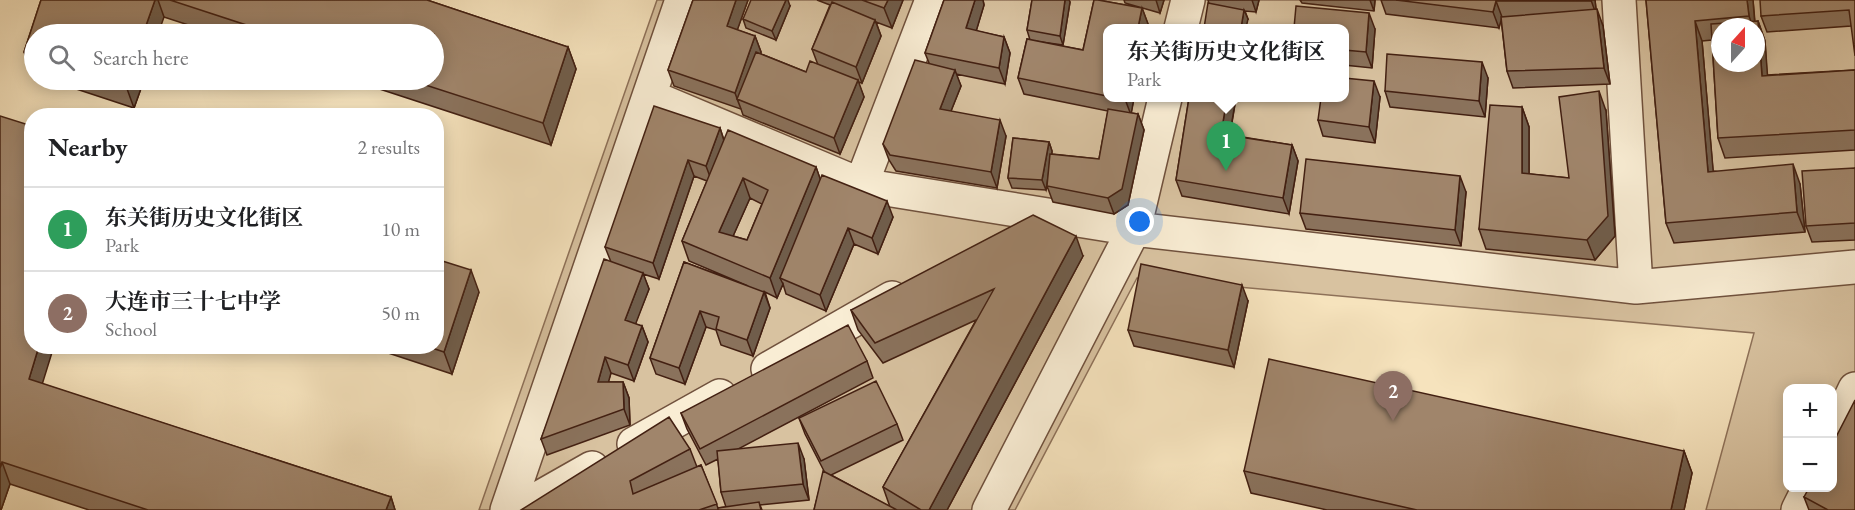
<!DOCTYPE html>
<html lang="en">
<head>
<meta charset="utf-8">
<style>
	body { margin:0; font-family:"EB Garamond","Noto Serif SC",serif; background:#f2f2f2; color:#202124 }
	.controls { position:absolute; right:18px; bottom:18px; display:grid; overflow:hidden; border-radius:12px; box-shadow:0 3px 15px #0003 }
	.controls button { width:54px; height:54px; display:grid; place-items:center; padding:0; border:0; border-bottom:2px solid #e0e0e0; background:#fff; color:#202124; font:30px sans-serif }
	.compass { position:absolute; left:1711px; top:18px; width:54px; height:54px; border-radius:50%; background:#fff; box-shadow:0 3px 15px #0003; rotate:21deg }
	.you { position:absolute; left:1140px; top:222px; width:21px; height:21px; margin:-15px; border:4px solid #fff; border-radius:50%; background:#1a73e8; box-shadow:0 0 0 9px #1a73e833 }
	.badge { display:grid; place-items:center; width:39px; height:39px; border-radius:50%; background:#b45309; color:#fff; font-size:20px; font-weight:700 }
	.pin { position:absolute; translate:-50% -50px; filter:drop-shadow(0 2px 3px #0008) }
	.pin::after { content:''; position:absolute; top:32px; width:21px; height:18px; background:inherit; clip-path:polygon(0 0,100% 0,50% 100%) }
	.popup { position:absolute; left:1103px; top:24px; width:246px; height:78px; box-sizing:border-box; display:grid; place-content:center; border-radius:12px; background:#fff; filter:drop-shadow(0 2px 4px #0005); font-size:20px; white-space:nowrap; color:#757577 }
	.popup b { font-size:22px; color:#202124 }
	.popup::after { content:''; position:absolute; left:50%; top:100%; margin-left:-12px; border:12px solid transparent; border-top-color:#fff }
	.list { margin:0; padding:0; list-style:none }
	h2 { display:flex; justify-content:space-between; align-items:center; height:78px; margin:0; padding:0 24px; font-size:26px }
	h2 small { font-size:20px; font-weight:400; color:#757577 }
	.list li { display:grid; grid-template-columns:39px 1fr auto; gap:18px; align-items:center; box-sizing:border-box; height:84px; padding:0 24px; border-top:2px solid #e0e0e0 }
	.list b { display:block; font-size:22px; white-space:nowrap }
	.list p { margin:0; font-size:20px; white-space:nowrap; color:#757577 }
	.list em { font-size:20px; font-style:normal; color:#757577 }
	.icon { flex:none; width:33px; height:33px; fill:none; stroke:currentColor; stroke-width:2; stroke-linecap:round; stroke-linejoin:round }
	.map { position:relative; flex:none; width:1855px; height:510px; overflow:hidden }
	.search { position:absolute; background:#fff; box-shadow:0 3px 15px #0003; left:24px; top:24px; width:420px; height:66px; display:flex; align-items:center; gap:15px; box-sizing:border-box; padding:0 21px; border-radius:33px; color:#757577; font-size:22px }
	.panel { position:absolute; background:#fff; box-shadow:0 3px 15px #0003; left:24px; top:108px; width:420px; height:246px; border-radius:24px }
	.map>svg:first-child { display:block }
	.green { fill:#d8c2a0; stroke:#8e7159; stroke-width:1.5; fill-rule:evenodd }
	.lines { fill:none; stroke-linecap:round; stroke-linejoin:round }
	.minor-casing { stroke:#70513d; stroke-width:36 }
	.minor { stroke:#f9edd4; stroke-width:33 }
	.wall { fill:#8a725c; stroke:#432012; stroke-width:1.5; fill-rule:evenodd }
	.shaded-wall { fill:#705d4b; stroke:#432012; stroke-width:1.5 }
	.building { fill:#a0856b; stroke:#432012; stroke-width:1.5; fill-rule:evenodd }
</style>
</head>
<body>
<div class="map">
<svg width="1855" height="510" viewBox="0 0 1855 510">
	<rect width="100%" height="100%" fill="#f6e3bd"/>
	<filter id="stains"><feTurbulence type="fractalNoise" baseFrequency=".00333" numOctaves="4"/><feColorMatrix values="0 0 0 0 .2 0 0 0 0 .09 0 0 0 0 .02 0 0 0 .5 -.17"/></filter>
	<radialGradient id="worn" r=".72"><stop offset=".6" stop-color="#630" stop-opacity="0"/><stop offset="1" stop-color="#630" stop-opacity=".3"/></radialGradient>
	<path class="green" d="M657,0H1855V510H1706L1754,333L1137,278L1015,510H479ZM1720,27H1756V63H1720ZM1108,28H1344V98H1108ZM1788,388H1832V488H1788Z"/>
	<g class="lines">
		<defs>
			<path id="minor" d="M1619,0L1636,287
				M1181,28L1188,0
				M649,96L861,185L1134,229L1636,287L1855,267
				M861,185L932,0
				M768,369L892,298
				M1832,437L1855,389
				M634,444L720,396
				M507,510L682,0
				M518,510L592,468
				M989,510L1134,229L1165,98
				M1798,510L1809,488"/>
		</defs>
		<use href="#minor" class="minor-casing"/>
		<use href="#minor" class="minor"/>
	</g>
	<path class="wall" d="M41,0H427L568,47L576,69L551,145L352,80H434V34H216L164,17L34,34V75L32,74L24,52Z
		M693,0H748L737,30L755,36L761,52V54L806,72L818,65L812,49L830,5L817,0H903L892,28L876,22L881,36L862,83L858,82L864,97L840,154L743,115L741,109L674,86L668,70Z
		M944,0H983L984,5L976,31L1004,37L1010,53L1005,84L956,74L961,86L951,111L1006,136L997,188L896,171L889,160L883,144L929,63L925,53Z
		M1032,0H1069L1070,2L1063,45L1034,41L1083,50L1094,0H1098L1142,8L1148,24L1147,28H1107V98H1134L1131,113L1138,114L1144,130L1128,205L1114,214L1053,202L1047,186L1048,178L1046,190L1012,188L1008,178L1013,138L1049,142L1052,151V154L1099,159L1108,111L1024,94L1018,78L1027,39L1030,40L1027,30Z
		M1124,0H1164L1160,13L1125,3Z
		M1208,0H1259L1256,12L1245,11L1248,19L1209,4Z
		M1300,0H1375L1374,11L1302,3Z
		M1381,0H1595L1596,10L1603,26L1610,84L1513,88L1507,71L1501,18L1499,28L1386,14Z
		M1646,0H1753L1755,22L1758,21L1765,41L1767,75L1855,70V150L1725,158L1718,138L1712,40L1702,41L1713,171L1800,184L1805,232L1674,243L1666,223Z
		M1855,0L1851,26L1767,32L1761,16Z
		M790,6L776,40L746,28L743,19Z
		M1344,28L1375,29L1372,68L1344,65Z
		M1488,78L1485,117L1390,107L1385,91Z
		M49,80H144L134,108Z
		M1380,97L1375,143L1323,136L1318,120Z
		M1189,98H1236L1230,135L1292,145L1298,161L1289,214L1182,196L1176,180Z
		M1522,107L1529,127V174L1569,178L1606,111L1615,236L1595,260L1486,249L1479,229Z
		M0,116L42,384L391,497L395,510H89L10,484L1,510Z
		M720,128L724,140L816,167L820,179L893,217L878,254L854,244L826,311L786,294L783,284L777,298L765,292L770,308L753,356L721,345L716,330L706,327L685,384L656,374L650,358L684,262L748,286L689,261L682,241L707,181L694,176L659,279L643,274L649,289L635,324L642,326L648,342L634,381L611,373L608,382H623L629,398L630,425L547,455L541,439L611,262L605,247ZM750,198L762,204L747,240L733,236Z
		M1855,168V240L1812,242L1806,226Z
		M1466,192L1461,246L1306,229L1300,213Z
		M1083,256L947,510H814L824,471L805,434L799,418L897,424L903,440L831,475L890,507L883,487L976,320L883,363L858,330L851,310Z
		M479,292L452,374L367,346H436Z
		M1248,301L1234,367L1134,346L1128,330Z
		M867,361L873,378L738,449L804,459L809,500L760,505L762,510H521L690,449L697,467L701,465L718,508L726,507L721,492L718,459L706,465L687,429L681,413Z
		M1684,451L1692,473L1684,510H1327L1251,493L1244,471Z
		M1804,497L1855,510H1809Z"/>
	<path class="shaded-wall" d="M155,0H158L164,17L158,34H143Z
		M736,0H748L733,42L727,26Z
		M786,0H788L790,6L776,40L772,31Z
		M888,0H903L892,28L884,8Z
		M975,0H983L984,5L972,45L966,28Z
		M1065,0H1069L1070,2L1063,45L1060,36Z
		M1156,0H1164L1160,13Z
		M1252,0H1259L1256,12Z
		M1370,0H1375L1374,11Z
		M1591,0H1595L1597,17Z
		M1747,0H1753L1755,27H1753L1749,16Z
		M1496,1L1502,17L1499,28L1493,12Z
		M1142,8L1148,24L1147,28H1138Z
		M1597,9L1603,26L1610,84L1604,68Z
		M1244,10L1248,19L1246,28H1241Z
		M1369,13L1375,29L1372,68L1366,52Z
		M875,20L881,36L862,83L856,67Z
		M1695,21L1702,41L1715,192L1708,172Z
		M1758,21L1765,41L1769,96L1762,76Z
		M755,36L761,52L744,101L737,99L741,109L735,93Z
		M1004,37L1010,53L1005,84L999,68Z
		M568,47L576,69L551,145L543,123Z
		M1482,62L1488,78L1485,117L1479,101Z
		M955,70L961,86L945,126L940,109Z
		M128,80H144L134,108L126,86Z
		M858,80L864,97L840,154L834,138Z
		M1374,81L1380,97L1375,143L1369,127Z
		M1599,91L1606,111L1615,236L1595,260L1587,240Z
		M1125,98H1134L1131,115L1125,99Z
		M1227,98H1236L1227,150L1221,134Z
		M1522,107L1529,127V193L1522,173Z
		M1138,114L1144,130L1128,205L1114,214L1108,198Z
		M1000,120L1006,136L997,188L991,172Z
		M720,128L725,144L712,182L706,166Z
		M1049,142L1052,151L1046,190L1042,180Z
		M1292,145L1298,161L1289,214L1283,198Z
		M688,160L694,176L659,279L653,263Z
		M1793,164L1800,184L1805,232L1797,212Z
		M816,167L823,187L780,278L783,284L777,298L770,278Z
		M1460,176L1466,192L1461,246L1455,230Z
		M743,178L750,198L726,252L719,232Z
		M887,201L893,217L878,254L872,238Z
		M848,228L854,244L826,311L820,295Z
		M1076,236L1083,256L947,510H929Z
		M471,270L479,292L452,374L444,352Z
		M643,273L649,289L631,336L625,320Z
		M1242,285L1248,301L1234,367L1228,350Z
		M764,292L770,308L753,356L747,340Z
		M700,311L706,327L685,384L679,368Z
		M642,326L648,342L634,381L628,365Z
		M39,346H54L37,401L29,379Z
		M605,357L611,373L604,398L598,382Z
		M623,382L629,398L630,425L624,409Z
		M798,443L804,459L809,500L803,484Z
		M1684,451L1692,473L1684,510H1671Z
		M2,462L10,484L1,510H0V468Z
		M391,497L395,510H386Z"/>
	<path class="building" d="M41,0H155L143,34H34V56L24,52Z
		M170,0H427L568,47L543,123L410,80H434V34H274Z
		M693,0H736L727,26L755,36L735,93L668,70Z
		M751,0H786L772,31L743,19Z
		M862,0H888L884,8Z
		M944,0H975L966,28L1004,37L999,68L925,53Z
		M1032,0H1065L1060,36L1027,30Z
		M1094,0H1098L1142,8L1138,28H1107V96L1018,78L1027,39L1083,50Z
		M1396,0H1591V1H1496L1493,12Z
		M1646,0H1747L1749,16L1695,21L1708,172L1793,164L1797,212L1666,223Z
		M1760,0H1855V56L1849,10L1761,16Z
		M832,2L875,20L856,67L812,49Z
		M1208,3L1244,10L1241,28H1204Z
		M1296,6L1369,13L1366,52L1344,50V28H1294Z
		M1597,9L1604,68L1507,71L1501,17Z
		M1758,21L1762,76L1855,70V130L1718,138L1711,24ZM1720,27H1756V63H1720Z
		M756,52L806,72L810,61L858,80L834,138L737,99Z
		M1387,54L1482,62L1479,101L1385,91Z
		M915,60L955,70L940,109L1000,120L991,172L890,155L883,144Z
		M1344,78L1374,81L1369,127L1318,120L1321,98H1344Z
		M106,80H128L126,86Z
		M1599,91L1608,216L1587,240L1479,229L1490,105L1522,107V173L1569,178L1559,97Z
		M1189,98H1227L1221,134L1292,145L1283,198L1176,180Z
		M654,106L720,128L706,166L688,160L653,263L605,247Z
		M1108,109L1138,114L1122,189L1108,198L1047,186L1050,154L1099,159Z
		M0,116L32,126V346H39L29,379L391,497L386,510H148L2,462L0,468Z
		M728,130L816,167L770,278L682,241ZM743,178L768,190L747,240L719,232Z
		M1013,138L1049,142L1042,180L1008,178Z
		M1306,159L1460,176L1455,230L1300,213Z
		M1855,168V223L1806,226L1802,171Z
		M822,175L887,201L872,238L848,228L820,295L780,278Z
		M1033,215L1076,236L929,510H921L883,487L994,289L875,343L851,310Z
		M436,259L471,270L444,352L426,346H436Z
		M604,259L643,273L625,320L642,326L628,365L605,357L598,382H623L624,409L541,439Z
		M684,262L764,292L747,340L716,329L719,317L700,311L679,368L650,358Z
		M1141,264L1242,285L1228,350L1128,330Z
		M848,325L867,361L700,449L681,413Z
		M1269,359L1684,451L1671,510H1417L1244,471Z
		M876,381L897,424L821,461L799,418Z
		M1855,400V510H1828L1804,497L1809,488H1833V443Z
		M669,417L690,449L630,481L633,494L701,465L717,504L699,510H521Z
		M798,443L803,484L721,492L717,451Z
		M823,471L897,510H814Z
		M759,502L761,510H718V508Z"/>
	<rect width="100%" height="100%" filter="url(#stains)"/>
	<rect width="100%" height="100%" fill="url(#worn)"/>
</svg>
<div class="controls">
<button>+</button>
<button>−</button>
</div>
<svg class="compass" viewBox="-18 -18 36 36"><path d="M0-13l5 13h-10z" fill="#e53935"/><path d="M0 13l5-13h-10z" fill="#757577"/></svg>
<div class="you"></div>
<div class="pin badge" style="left:1226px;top:171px;background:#2e9e5b">1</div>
<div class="popup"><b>东关街历史文化街区</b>Park</div>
<div class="pin badge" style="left:1393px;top:421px;background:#8d6e63">2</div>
<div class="search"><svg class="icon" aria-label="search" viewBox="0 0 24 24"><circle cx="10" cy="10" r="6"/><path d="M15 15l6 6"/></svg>Search here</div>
<section class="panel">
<h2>Nearby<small>2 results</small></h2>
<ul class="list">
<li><span class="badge" style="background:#2e9e5b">1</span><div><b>东关街历史文化街区</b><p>Park</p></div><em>10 m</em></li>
<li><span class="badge" style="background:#8d6e63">2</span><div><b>大连市三十七中学</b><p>School</p></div><em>50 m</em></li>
</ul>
</section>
</div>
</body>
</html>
